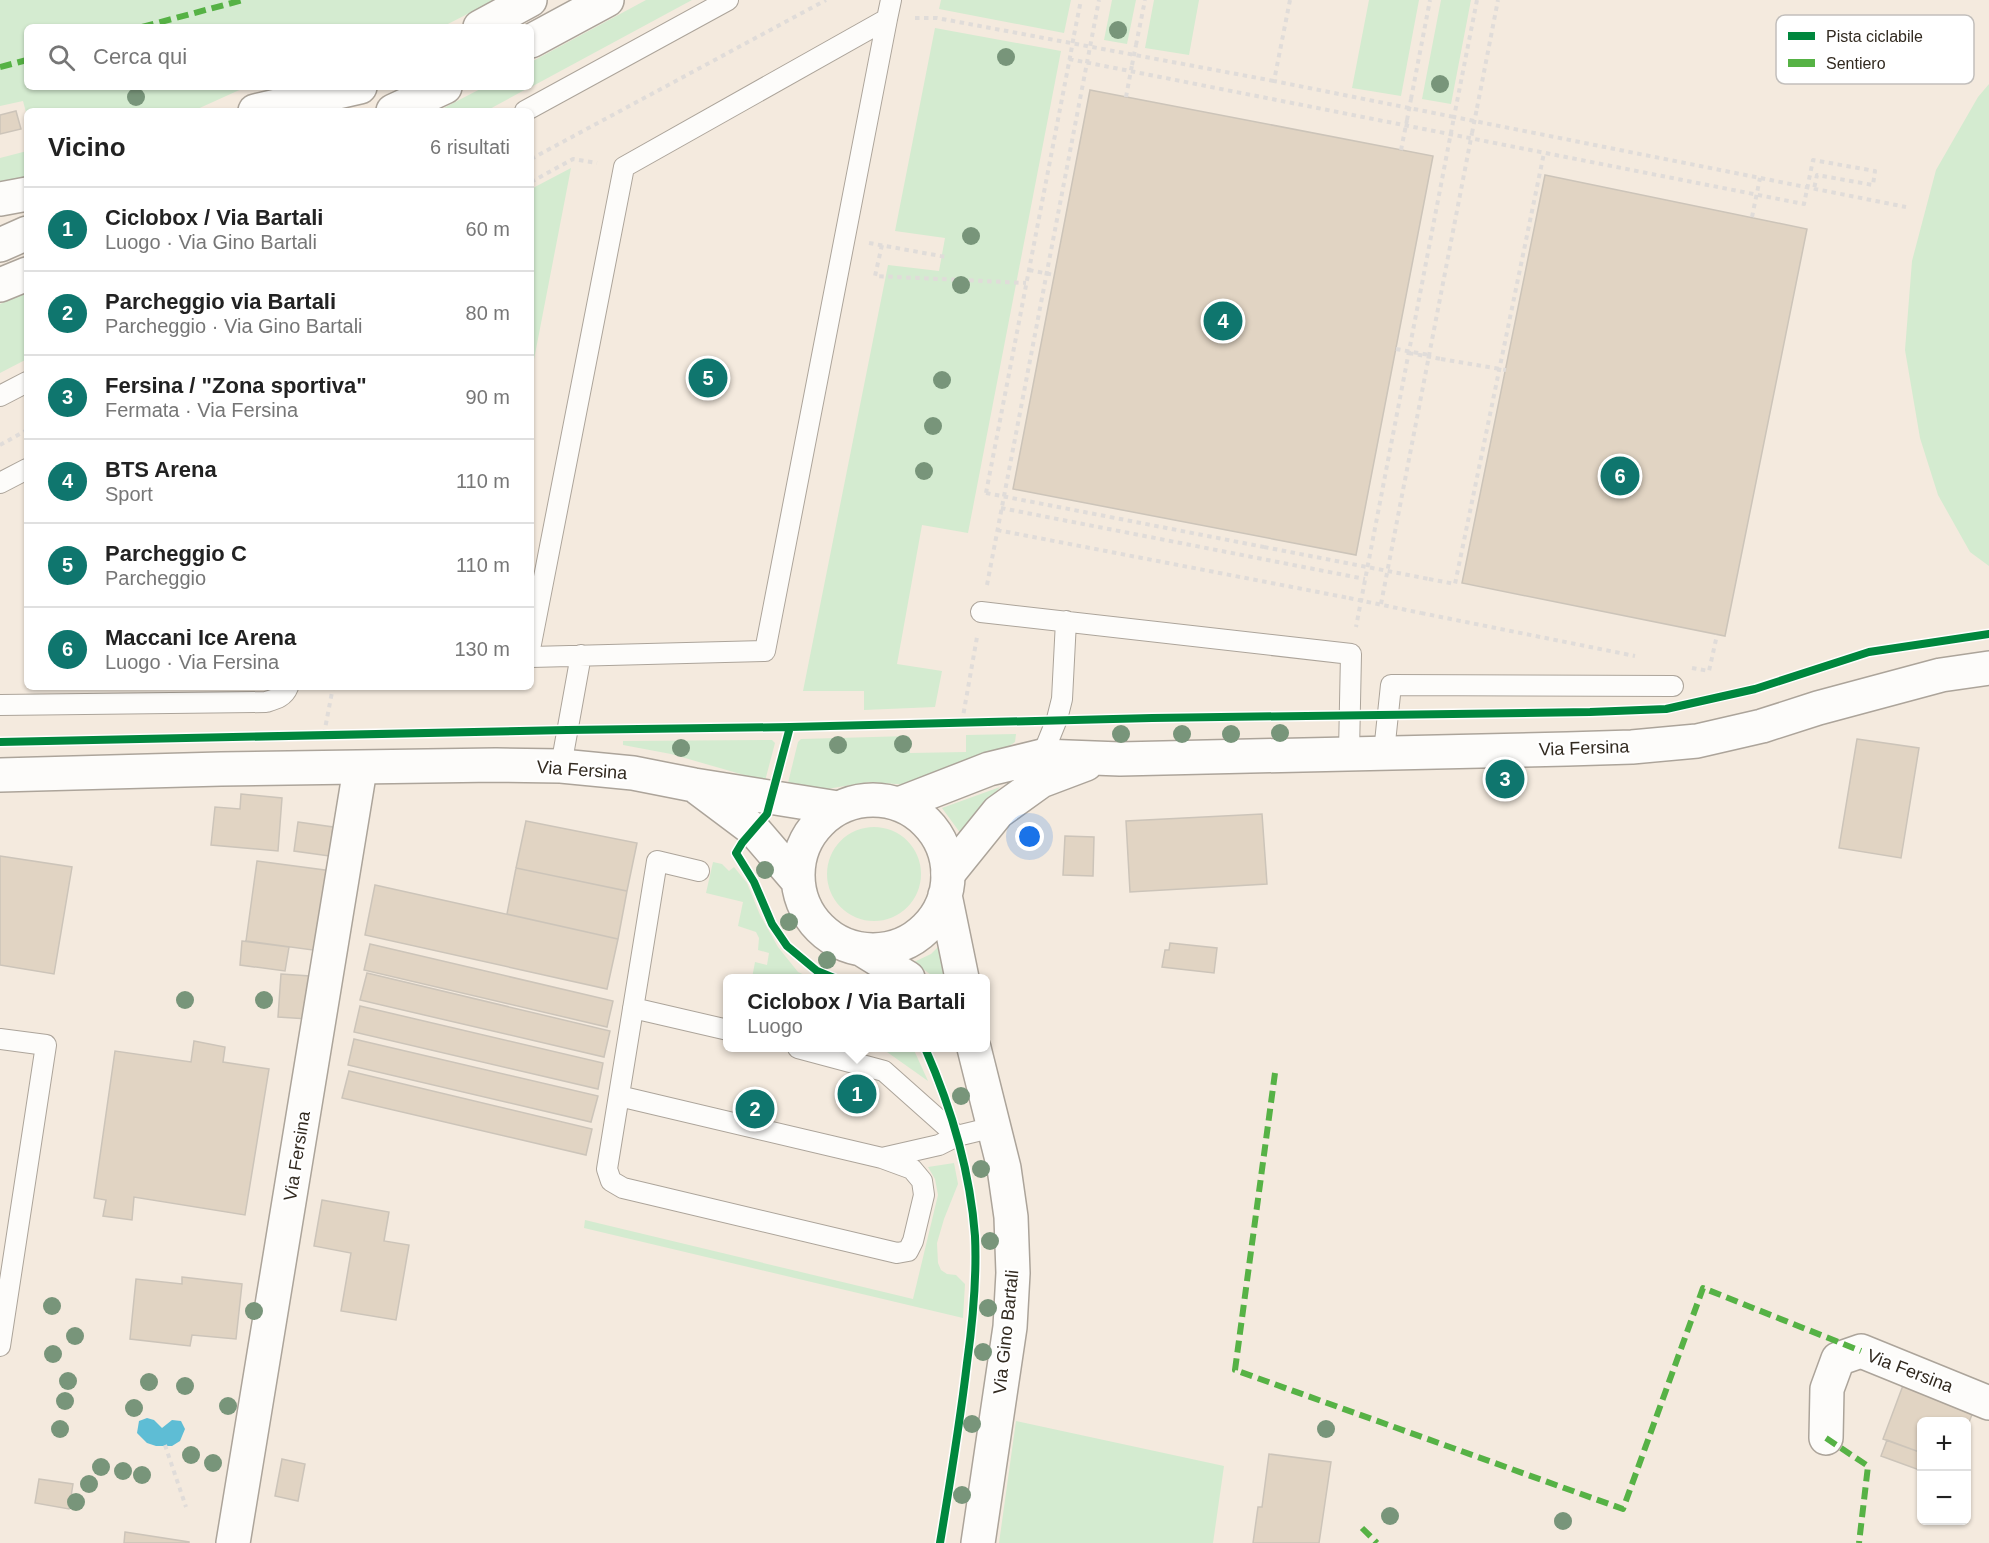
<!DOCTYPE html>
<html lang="it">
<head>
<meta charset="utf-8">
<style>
	body { margin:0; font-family:Helvetica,sans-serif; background:#f2f2f2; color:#222 }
	.controls { position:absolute; right:18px; bottom:18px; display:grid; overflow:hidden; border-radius:9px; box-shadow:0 2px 4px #0004 }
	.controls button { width:54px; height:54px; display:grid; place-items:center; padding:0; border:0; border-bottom:2px solid #e0e0e0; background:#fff; color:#222; font:30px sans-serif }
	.you { position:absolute; left:1030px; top:837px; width:21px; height:21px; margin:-15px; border:4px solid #fff; border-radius:50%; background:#1a73e8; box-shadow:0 0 0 9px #1a73e833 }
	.badge { display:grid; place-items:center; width:39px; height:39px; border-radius:50%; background:#0f766e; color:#fff; font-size:20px; font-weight:700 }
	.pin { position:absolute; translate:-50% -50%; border:3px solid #fff; box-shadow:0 2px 6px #0006 }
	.popup { position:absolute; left:723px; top:974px; width:267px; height:78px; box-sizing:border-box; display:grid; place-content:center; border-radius:9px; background:#fff; filter:drop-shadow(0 2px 4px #0005); font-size:20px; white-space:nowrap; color:#767676 }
	.popup b { font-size:22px; color:#222 }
	.popup::after { content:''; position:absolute; left:50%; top:100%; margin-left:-12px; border:12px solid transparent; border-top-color:#fff }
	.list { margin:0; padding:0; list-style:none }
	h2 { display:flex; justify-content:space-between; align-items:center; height:78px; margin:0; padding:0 24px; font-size:26px }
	h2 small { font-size:20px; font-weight:400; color:#767676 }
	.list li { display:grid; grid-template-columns:39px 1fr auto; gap:18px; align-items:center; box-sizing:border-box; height:84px; padding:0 24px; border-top:2px solid #e0e0e0 }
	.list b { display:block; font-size:22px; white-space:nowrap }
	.list p { margin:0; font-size:20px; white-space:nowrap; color:#767676 }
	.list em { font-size:20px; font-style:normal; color:#767676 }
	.icon { flex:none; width:33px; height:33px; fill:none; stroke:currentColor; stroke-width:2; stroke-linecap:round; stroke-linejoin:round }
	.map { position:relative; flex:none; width:1989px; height:1543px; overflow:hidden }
	.search { position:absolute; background:#fff; box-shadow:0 2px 4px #0004; left:24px; top:24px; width:510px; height:66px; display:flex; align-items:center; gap:15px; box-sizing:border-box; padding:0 21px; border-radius:9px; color:#767676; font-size:22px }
	.panel { position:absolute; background:#fff; box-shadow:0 2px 4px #0004; left:24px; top:108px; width:510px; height:582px; border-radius:9px }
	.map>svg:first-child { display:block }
	.green { fill:#d4ebd0 }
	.water { fill:#5ebdd5 }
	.building { fill:#e1d4c3; stroke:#ccc4b9; stroke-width:1.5 }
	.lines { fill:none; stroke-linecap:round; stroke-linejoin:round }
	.lane-casing { stroke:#aca49a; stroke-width:22 }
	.street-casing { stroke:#aca49a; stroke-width:36 }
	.secondary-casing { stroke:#aca49a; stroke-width:36 }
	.highway-casing { stroke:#aca49a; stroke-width:36 }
	.path { stroke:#e0dcd9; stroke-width:4; stroke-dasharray:4.5 4.5; stroke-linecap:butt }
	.lane { stroke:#fdfcfa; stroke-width:20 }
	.street { stroke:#fdfcfa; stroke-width:33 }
	.secondary { stroke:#fdfcfa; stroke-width:33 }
	.highway { stroke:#fdfcfa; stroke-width:33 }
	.path-bridge { stroke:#e0dcd9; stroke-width:4; stroke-dasharray:4.5 4.5; stroke-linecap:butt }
	.quiet { stroke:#56b245; stroke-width:6; stroke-dasharray:12 6; stroke-linecap:butt }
	.cycleway-casing { stroke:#fff; stroke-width:11 }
	.cycleway { stroke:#00873e; stroke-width:8 }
	.tree { fill:#78957a }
	.labels { text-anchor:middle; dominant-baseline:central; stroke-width:4.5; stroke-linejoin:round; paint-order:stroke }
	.street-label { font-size:18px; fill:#322a20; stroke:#fff }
	.key { fill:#fff; stroke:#c2bfbc; stroke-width:1.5 }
	.key-label { font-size:16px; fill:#322a20 }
</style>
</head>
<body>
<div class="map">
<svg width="1989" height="1543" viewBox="0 0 1989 1543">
	<rect width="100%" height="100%" fill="#f4eade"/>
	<path class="green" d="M0,0H495L442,27H27V87H246L193,111H27V116L23,101L0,106Z
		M646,0H692L531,87V62Z
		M941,0H1071L1064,33L939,9Z
		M1112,0H1136L1127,44L1104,40Z
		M1154,0H1199L1189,55L1145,48Z
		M1369,0H1419L1401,96L1352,88Z
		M1441,0H1471L1451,104L1422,99Z
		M935,28L1061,51L968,533L922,525L897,664L942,671L935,707L864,710V691H803L888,265L939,271L945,238L895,231Z
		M1989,84V566L1970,552L1938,495L1920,438L1905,350L1912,261L1936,170L1978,97Z
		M484,87H530L486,111H438Z
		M27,151V183L0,189V158Z
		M571,168L531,375V189Z
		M27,292V359L0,373V304Z
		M1016,734L1015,742L993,757L909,785L869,782L815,791L787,787L798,742L801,739L909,736L910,753L966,752V735Z
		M772,740L775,743L765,781L671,754L623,745V741Z
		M1000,787L961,834L942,808Z
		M827 874a47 47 0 1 1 94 0a47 47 0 1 1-94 0Z
		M713,862L722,864L729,871L734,867L747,883L760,915L778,947L798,972L811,978H752L755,962L767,965L769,953L758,950L759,938L756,932L738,926L743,902L706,893Z
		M942,943L948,978H935L914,962L931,954Z
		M888,1048H913L928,1081L887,1052Z
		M954,1163L958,1184L944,1219L937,1243L938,1263L941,1270L947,1274L956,1275L965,1284L963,1318L584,1228L585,1220L913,1299L938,1195L935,1179L928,1167Z
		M1016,1421L1224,1466L1213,1543H999Z"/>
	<path class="water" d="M147,1418L154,1420L162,1428L172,1420L181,1421L185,1429L180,1441L172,1446H156L147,1443L137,1433L139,1421Z"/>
	<path class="building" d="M1090,90L1433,156L1356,555L1013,489Z
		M16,111L21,129L0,134V115Z
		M1545,175L1807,229L1725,636L1462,583Z
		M1857,739L1919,748L1901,858L1839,848Z
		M241,794L282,798L278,851L211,845L215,807L240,809Z
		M1262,814L1267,884L1130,892L1126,821Z
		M526,821L637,843L627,891L516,868Z
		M298,822L333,827L329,856L294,851Z
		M1065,836L1094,837L1093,876L1063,875Z
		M0,856L72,867L54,974L0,965Z
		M257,861L332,871L320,951L246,941Z
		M516,868L627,891L618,939L507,914Z
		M375,885L618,939L607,989L365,935Z
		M242,941L289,947L285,971L240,965Z
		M1170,943L1217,948L1214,973L1162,967L1165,950H1169Z
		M370,944L613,1001L607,1027L364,970Z
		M367,973L610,1031L604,1057L360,1000Z
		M281,974L310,976L308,1019L278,1017Z
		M360,1006L603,1063L598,1089L354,1032Z
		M354,1039L598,1096L591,1122L348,1065Z
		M194,1041L225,1047L223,1062L269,1069L245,1215L134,1197L132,1220L103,1216L106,1200L94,1198L115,1051L191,1062Z
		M349,1071L592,1129L586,1155L342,1098Z
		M844,1080L875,1088L870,1108L839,1100Z
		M322,1200L389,1212L384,1241L409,1245L396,1320L341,1311L351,1253L314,1246Z
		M182,1277L242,1284L236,1339L192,1335L190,1346L130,1339L136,1279L182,1284Z
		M1908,1372L1978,1399L1966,1430V1422H1922V1453L1883,1439Z
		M1887,1440L1922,1453V1471L1881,1456Z
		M1269,1454L1331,1462L1319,1543H1253L1258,1507H1262Z
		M282,1459L305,1464L298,1501L275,1496Z
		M39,1479L73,1484L69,1509L35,1503Z
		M125,1532L189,1542V1543H124Z"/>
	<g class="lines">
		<defs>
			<path id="lane" d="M887,19L891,0
				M525,111L728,0
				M0,396L27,382
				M0,483L27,469
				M981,612L1351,654L1349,752
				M531,644L624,167L887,19L765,651L531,657
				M0,705L266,702C276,699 284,697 288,687
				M1384,752L1391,685L1673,686
				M1042,756L1057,719L1062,699L1066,621
				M561,766L581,655
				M699,871L657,861L607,1169L611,1181L623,1188L897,1253L908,1251L913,1241L924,1195L922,1181L912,1169L882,1158
				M633,1008L728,1030
				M0,1039L46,1045L0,1346
				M798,1048L884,1071L957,1136
				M619,1096L882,1158L939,1145L957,1136L994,1127"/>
			<path id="street" d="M899,804L989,769L1042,756L1120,759L1567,749L1632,747L1697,741L1762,726L1818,708L1941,675L1989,668
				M948,874L998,812L1041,781L1086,764
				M1826,1438L1827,1389L1838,1359L1861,1351L1989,1403
				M233,1543L360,769"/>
			<path id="secondary" d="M0,775L221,769L496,765L561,766L633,773L694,785L838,808
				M698,788L754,830L797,880
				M798 875a75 75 0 1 1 150 0a75 75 0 1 1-150 0Z
				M945,895L962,978
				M861,949L908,978
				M974,1048L1004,1168L1011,1217L1013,1273L1010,1327L978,1543"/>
			<path id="highway" d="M480,27L530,0
				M531,41L607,0
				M255,111L360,87
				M393,111L445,87
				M0,199L27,194
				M0,245L27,233
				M0,285L27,274"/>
		</defs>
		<use href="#lane" class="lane-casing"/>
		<use href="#street" class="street-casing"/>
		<use href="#secondary" class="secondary-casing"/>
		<use href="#highway" class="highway-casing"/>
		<path class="path" d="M1290,0L1274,81L1454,117L1356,627
			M1477,0L1454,117L1906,207
			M915,18H937L1274,81
			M1074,35L1081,0
			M1136,45L1145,0
			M1069,59L1804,204L1813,160L1875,171L1873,185L1817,175L1814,189
			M1126,97L1132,65
			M1411,99L1430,0
			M1477,108L1498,0
			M1401,150L1407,120
			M531,159L826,0
			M531,182L573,159L597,163
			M1752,217L1760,178
			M869,243L946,257
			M882,245L875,276L1026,283
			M1409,353L1441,359
			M0,445L27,430
			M986,493L1071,52
			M1001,508L1365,579
			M1110,517L1264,547
			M997,530L1349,598
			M1429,579L1455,584L1544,153
			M987,585L1099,0
			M1381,604L1472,133
			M1421,613L1635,656
			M1692,668L1709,671L1717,635
			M962,722L977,637
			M324,734L333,687
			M165,1445L186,1507"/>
		<use href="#lane" class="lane"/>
		<use href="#street" class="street"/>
		<use href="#secondary" class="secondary"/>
		<use href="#highway" class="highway"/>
		<path class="path-bridge" d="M1071,52L1074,35
			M1132,65L1136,45
			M1407,120L1411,99
			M1472,133L1477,108
			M1029,270L1054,275
			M1396,349L1429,355
			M1441,359L1506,370
			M986,493L1110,517
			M1264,547L1429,579
			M1349,598L1421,613"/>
		<path class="quiet" d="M142,27L243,0
			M0,67L27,60
			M1275,1073L1235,1370L1623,1509L1703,1288L1861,1351
			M1826,1438L1868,1466L1859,1543
			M1362,1528L1377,1543"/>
		<defs>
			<path id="cycleway" d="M790,727L767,814L742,843L736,853L754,882L772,924L787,946L817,971L834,978
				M0,742L567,730L790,727L1152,718L1590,712L1666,709L1755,689L1869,652L1989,634
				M925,1048C951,1107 970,1170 975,1236C977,1279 973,1320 967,1363C960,1423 950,1483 940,1543"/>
		</defs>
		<use href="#cycleway" class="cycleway-casing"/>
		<use href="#cycleway" class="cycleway"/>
	</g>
	<g class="tree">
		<circle cx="1118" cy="30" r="9"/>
		<circle cx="1006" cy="57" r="9"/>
		<circle cx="1440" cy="84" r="9"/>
		<circle cx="136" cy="97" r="9"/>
		<circle cx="971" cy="236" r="9"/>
		<circle cx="961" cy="285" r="9"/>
		<circle cx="942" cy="380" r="9"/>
		<circle cx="933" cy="426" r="9"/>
		<circle cx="924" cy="471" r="9"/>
		<circle cx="1280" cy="733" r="9"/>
		<circle cx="1121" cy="734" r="9"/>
		<circle cx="1182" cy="734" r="9"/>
		<circle cx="1231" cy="734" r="9"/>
		<circle cx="903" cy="744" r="9"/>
		<circle cx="838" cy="745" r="9"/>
		<circle cx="681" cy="748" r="9"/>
		<circle cx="765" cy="870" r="9"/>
		<circle cx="789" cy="922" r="9"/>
		<circle cx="827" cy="960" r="9"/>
		<circle cx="185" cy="1000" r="9"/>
		<circle cx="264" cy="1000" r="9"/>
		<circle cx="961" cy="1096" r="9"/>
		<circle cx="981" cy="1169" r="9"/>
		<circle cx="990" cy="1241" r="9"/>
		<circle cx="52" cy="1306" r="9"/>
		<circle cx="988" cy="1308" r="9"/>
		<circle cx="254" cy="1311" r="9"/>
		<circle cx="75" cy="1336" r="9"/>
		<circle cx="983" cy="1352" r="9"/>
		<circle cx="53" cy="1354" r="9"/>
		<circle cx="68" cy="1381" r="9"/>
		<circle cx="149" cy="1382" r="9"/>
		<circle cx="185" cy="1386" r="9"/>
		<circle cx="65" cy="1401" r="9"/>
		<circle cx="228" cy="1406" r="9"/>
		<circle cx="134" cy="1408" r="9"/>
		<circle cx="972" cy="1424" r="9"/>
		<circle cx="60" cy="1429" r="9"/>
		<circle cx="1326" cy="1429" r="9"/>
		<circle cx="191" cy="1455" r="9"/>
		<circle cx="213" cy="1463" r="9"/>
		<circle cx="101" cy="1467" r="9"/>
		<circle cx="123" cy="1471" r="9"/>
		<circle cx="142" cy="1475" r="9"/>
		<circle cx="89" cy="1484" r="9"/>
		<circle cx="962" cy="1495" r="9"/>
		<circle cx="76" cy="1502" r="9"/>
		<circle cx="1390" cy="1516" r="9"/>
		<circle cx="1563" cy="1521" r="9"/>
	</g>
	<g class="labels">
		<g class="street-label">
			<text transform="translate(1584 748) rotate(-2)">Via Fersina</text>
			<text transform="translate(582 770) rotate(4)">Via Fersina</text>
			<text transform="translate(297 1156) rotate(-81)">Via Fersina</text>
			<text transform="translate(1006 1332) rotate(-84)">Via Gino Bartali</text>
			<text transform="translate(1910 1371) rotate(21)">Via Fersina</text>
		</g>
	</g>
	<rect x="1776" y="15" width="198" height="69" rx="9" class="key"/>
	<rect x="1788" y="32" width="27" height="8" fill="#00873e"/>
	<rect x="1788" y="59" width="27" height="8" fill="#56b245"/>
	<g class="key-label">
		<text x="1826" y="42">Pista ciclabile</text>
		<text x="1826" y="69">Sentiero</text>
	</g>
</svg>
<div class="controls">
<button>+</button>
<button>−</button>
</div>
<div class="you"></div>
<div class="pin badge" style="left:857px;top:1094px">1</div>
<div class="popup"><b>Ciclobox / Via Bartali</b>Luogo</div>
<div class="pin badge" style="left:755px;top:1109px">2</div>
<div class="pin badge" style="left:1505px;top:779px">3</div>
<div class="pin badge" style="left:1223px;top:321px">4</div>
<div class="pin badge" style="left:708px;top:378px">5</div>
<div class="pin badge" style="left:1620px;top:476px">6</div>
<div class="search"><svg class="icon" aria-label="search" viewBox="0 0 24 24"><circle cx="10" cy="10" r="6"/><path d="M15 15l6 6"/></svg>Cerca qui</div>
<section class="panel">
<h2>Vicino<small>6 risultati</small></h2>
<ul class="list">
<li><span class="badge">1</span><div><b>Ciclobox / Via Bartali</b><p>Luogo · Via Gino Bartali</p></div><em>60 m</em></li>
<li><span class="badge">2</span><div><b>Parcheggio via Bartali</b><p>Parcheggio · Via Gino Bartali</p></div><em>80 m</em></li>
<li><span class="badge">3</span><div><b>Fersina / &quot;Zona sportiva&quot;</b><p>Fermata · Via Fersina</p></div><em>90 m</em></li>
<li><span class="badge">4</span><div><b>BTS Arena</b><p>Sport</p></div><em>110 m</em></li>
<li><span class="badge">5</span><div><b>Parcheggio C</b><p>Parcheggio</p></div><em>110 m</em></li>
<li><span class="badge">6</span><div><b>Maccani Ice Arena</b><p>Luogo · Via Fersina</p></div><em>130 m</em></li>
</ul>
</section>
</div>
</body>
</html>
